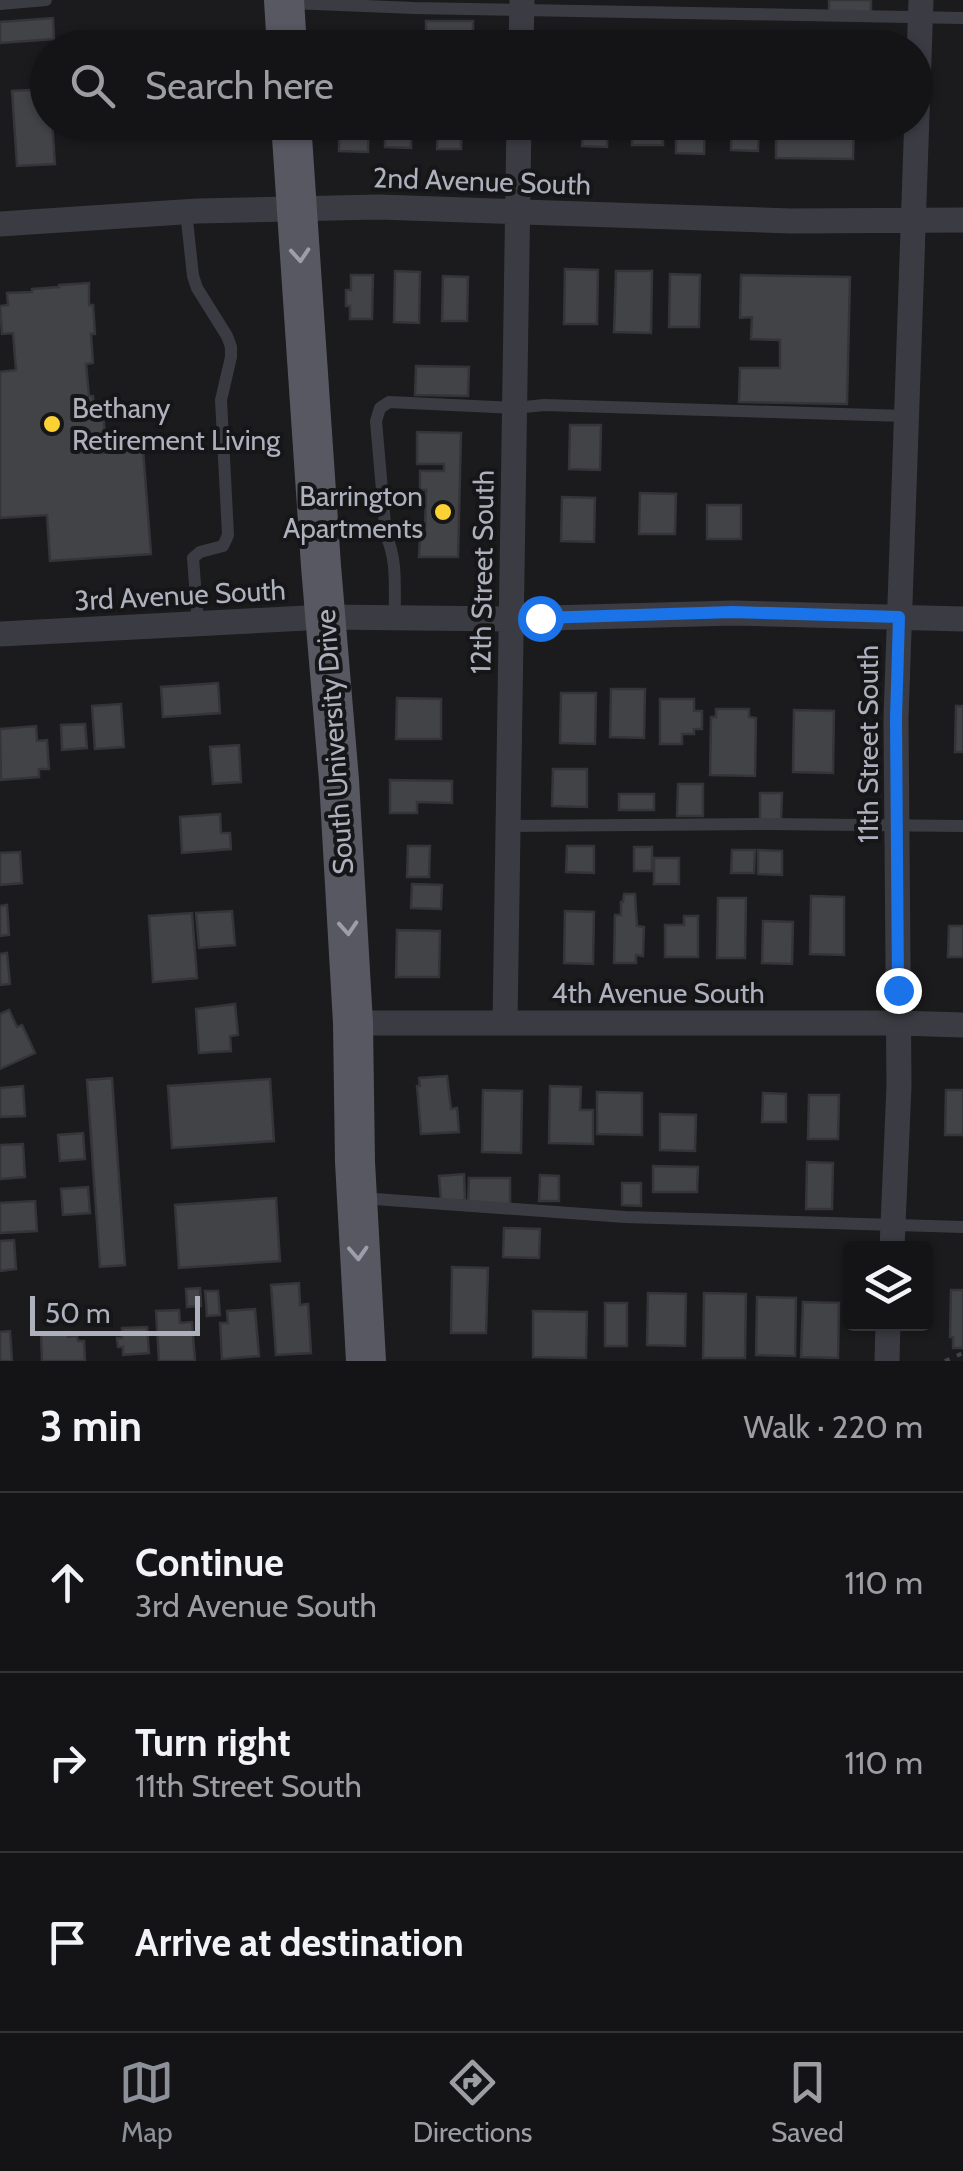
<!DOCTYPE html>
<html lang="en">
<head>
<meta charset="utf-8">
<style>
	body { margin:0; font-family:Cabin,sans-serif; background:#1d1d1f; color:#f1f3f6 }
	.controls { position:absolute; right:30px; bottom:30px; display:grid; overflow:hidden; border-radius:10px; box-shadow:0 2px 8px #0004 }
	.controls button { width:90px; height:90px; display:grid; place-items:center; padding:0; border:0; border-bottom:2px solid #333335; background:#141416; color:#f1f3f6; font:50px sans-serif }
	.scale { position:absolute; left:30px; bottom:25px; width:170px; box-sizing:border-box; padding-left:10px; border:5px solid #adb0bd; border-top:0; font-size:28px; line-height:35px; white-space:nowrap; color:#adb0bd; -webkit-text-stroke:8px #161618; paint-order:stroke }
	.stop { position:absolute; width:30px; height:30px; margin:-22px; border:8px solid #1a73e8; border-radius:50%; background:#fff }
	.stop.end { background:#1a73e8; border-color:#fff; box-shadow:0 2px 10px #0008 }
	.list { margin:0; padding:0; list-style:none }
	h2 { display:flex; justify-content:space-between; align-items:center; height:130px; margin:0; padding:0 40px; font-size:42px }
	h2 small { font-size:32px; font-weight:400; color:#9d9ea1 }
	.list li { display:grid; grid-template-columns:65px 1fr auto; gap:30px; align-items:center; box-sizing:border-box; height:180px; padding:0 40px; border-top:2px solid #333335 }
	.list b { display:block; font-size:38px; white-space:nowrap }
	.list p { margin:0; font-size:32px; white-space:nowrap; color:#9d9ea1 }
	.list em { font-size:32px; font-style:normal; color:#9d9ea1 }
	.icon { flex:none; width:55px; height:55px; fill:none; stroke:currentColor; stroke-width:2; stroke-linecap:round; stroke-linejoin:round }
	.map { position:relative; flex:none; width:963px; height:1361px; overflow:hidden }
	.search { position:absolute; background:#141416; box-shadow:0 2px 8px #0004; left:30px; right:30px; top:30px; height:110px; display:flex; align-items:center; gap:25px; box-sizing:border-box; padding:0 35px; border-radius:55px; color:#9d9ea1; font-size:38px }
	.sheet { height:670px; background:#141416 }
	nav { display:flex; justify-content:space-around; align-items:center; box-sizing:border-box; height:140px; border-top:2px solid #333335; background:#141416; font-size:28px; color:#9d9ea1 }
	nav a { display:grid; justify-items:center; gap:5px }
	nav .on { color:#8c9099 }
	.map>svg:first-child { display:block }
	.building { fill:#424347; stroke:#353539; stroke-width:2.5 }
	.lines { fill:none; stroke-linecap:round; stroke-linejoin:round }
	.path { stroke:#41434a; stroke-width:4; stroke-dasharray:5 8; stroke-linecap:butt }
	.service { stroke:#3b3c43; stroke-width:12 }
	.minor { stroke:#3b3c43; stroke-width:25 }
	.primary { stroke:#575862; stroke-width:40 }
	.oneway { stroke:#9c9eab }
	.route { stroke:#1a73e8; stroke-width:12 }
	.poi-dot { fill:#fcd134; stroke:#161618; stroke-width:4 }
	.labels { text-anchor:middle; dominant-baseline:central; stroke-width:8; stroke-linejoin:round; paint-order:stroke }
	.street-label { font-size:28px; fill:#adb0bd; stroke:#161618 }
	.poi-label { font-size:28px; fill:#adb0bd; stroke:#161618; text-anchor:start }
</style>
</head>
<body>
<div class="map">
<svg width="963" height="1361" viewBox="0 0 963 1361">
	<rect width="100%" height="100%" fill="#1b1b1d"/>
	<path class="building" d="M829,0H871V13L829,11Z
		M53,18L54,39L0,43V22Z
		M426,21H473V45L426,48Z
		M618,34L644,35V48H618Z
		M816,34H856V48H816Z
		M48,89V122H52L55,164L17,166L12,91Z
		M339,122H369L368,152L339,151Z
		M385,122H411V148L385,147Z
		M438,122H462L461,149H437Z
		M583,122H608L607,147L582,146Z
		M633,122H663V145H632Z
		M676,122H705L704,154L676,153Z
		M732,122H759L758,151L731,150Z
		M776,122H854L853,159L776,158Z
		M565,269L598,270L597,324H564Z
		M395,271L420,272L419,323L394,322Z
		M616,271H652L651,333L614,332Z
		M670,274L700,275L699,327H669Z
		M351,275H373L372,319H350V306H346V290H351Z
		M741,275L850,277L847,404L739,402L740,368H780V340L751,339L752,317L740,318Z
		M443,276L468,277L467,321H442Z
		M89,283V305H93L95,334H91L93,363L86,364L89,396H93L94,413L103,412L105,436H100L101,453L143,450L151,554L50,561L47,515L0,518V372L16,370L13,333L2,334L0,306L8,305L7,293L32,292V289L59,287V285Z
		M416,366L469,367L468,396L415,395Z
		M570,425H601L600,470L569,469Z
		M417,432L461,433L458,557H419L420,534H425L426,490H420V471H444V464H417Z
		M640,493L676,494L675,534H639Z
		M562,497L595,498L594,542L561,541Z
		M707,505H741V539H707Z
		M218,683L220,713L163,717L161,687Z
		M611,689H645L644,738L610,737Z
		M561,693H596L595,744L560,743Z
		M397,698L441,699V739H396Z
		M660,699H694V711H702V729H694V734H682V744H660Z
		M121,704L124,747L95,749L92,706Z
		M956,706H963V752H955Z
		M716,709H749V717L756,718L755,776L710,775L711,717H716Z
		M794,710L834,711L833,773L793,772Z
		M85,724L87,748L62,750L61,725Z
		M36,726L37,741L47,740L49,769H39V777L1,780L0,729Z
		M239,745L241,782L213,784L210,747Z
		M553,769H587V807L552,806Z
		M390,780L452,781V803L417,802V813H390Z
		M678,784H703V816H677Z
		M760,793H782L781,820H760Z
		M619,794H654V810H619Z
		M220,814L221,833H230L231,849L182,853L180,817Z
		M408,846H430L429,877H407Z
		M567,846H594V873L566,872Z
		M634,847H652V871H634Z
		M732,850H755L754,873H731Z
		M758,850L782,851V875L758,874Z
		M20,852L22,883L0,885V853Z
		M654,858H679V884H654Z
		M412,884L442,885L441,909L411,908Z
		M624,894H635L637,926L644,927L643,956L636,955V963H614L615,915H621V902H623Z
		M811,896L844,897V955L810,954Z
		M718,898H746L745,958H717Z
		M7,905L9,935L0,936V906Z
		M232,911L235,945L199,948L196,913Z
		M565,911L594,912L593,964L564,963Z
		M192,913L197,978L153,982L149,916Z
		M684,916H698V957H665V925H684Z
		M763,921L793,922L792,964L762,963Z
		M949,926H963V957H948Z
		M397,930L440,931L439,977H396Z
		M7,953L10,984L0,985V954Z
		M235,1004L238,1035L230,1036L231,1051L199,1053L196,1009Z
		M9,1010L17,1027L22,1025L35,1053L0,1069V1014Z
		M447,1076L451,1109L457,1108L459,1132L421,1134L417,1086H420L419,1078Z
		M112,1078L125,1265L100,1267L87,1080Z
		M270,1079L274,1141L172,1148L168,1086Z
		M23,1086L25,1116L0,1117V1088Z
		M550,1086L581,1087L580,1110H593V1144L549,1143Z
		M483,1090L522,1091L521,1153L482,1152Z
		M946,1090H963V1135H945Z
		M597,1092L642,1093V1135L597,1134Z
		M763,1093L786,1094V1122H762Z
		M809,1095H839L838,1139H808Z
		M660,1114L696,1115L695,1151L660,1150Z
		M83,1133L85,1159L60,1161L58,1135Z
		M23,1144L25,1177L0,1179V1145Z
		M807,1162L833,1163L832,1209H806Z
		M653,1166L698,1167L697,1192H653Z
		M464,1174L465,1200L441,1201L439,1176Z
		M540,1175L559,1176V1201H539Z
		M469,1178H510V1205L468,1204Z
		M622,1183H641V1206L622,1205Z
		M88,1187L90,1213L63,1215L61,1189Z
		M276,1198L280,1261L179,1268L175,1205Z
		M35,1201L37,1231L0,1233V1203Z
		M504,1228L540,1229L539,1258L503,1257Z
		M14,1240L16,1269L0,1271V1241Z
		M452,1267L488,1268L486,1333H451Z
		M299,1283L300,1305L308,1304L311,1353L276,1355L271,1285Z
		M200,1288L201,1306L187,1307L186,1289Z
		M951,1290H963V1348H953V1337H950Z
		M205,1291H218L220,1315L207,1316Z
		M648,1293L686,1294L685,1346L647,1345Z
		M704,1293L746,1294L745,1358H703Z
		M757,1297L796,1298L795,1356L756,1355Z
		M803,1302L839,1303L838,1358L801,1357Z
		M605,1303H627V1346H605Z
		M255,1309L259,1356L222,1359L220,1323H228L227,1311Z
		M179,1310L180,1323L192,1322L195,1361H159L156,1311Z
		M533,1311L587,1312L586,1358L533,1357Z
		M147,1327L149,1353L123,1355V1347H118L117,1338H122V1328Z
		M10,1331L12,1361H0V1332Z
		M67,1332L68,1337L77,1336L78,1341H84L85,1361H42L41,1334Z"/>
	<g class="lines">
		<path class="path" d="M945,1361L963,1353"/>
		<path class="service" d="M291,3L414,8L963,18
			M0,4L46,0
			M186,211L193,276L197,288L227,336L231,347V357L221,400L228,535L223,546L200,552L193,558L198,624
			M395,617C394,591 398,560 386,536L376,421L380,408L389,402L514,408L544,405L906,416
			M508,826L766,824L963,826
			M361,1198L625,1217L963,1227"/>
		<path class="minor" d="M521,48L522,0
			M0,224L197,211L379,207L791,221L963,220
			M0,634L325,617L512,619L733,613L963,619
			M353,1023H898L963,1025
			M505,1023L519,122
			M892,1248L899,1086L896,718L921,0
			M887,1361L888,1324"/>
		<path class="primary" d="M284,0L287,48
			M291,122L321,566L339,780L353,1023L355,1162L366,1361"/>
	</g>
	<defs><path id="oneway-chevron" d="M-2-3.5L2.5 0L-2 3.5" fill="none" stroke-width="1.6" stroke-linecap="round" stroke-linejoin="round" transform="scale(2.5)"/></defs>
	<g class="oneway">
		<use href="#oneway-chevron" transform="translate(300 255) rotate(86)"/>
		<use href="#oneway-chevron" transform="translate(348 928) rotate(86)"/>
		<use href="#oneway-chevron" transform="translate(358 1253) rotate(87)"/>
	</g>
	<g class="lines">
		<path class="route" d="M540,618L733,612L899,617L896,718L898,990"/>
	</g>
	<g class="poi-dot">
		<circle cx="52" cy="424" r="10"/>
		<circle cx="443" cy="512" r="10"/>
	</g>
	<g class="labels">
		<g class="street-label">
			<text transform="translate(482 181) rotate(2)">2nd Avenue South</text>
			<text transform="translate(482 572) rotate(-89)">12th Street South</text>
			<text transform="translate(180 595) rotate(-3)">3rd Avenue South</text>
			<text transform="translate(334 742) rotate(-94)">South University Drive</text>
			<text transform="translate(868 744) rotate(-90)">11th Street South</text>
			<text x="658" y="993">4th Avenue South</text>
		</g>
		<g class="poi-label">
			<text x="72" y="408">Bethany<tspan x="72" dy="32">Retirement Living</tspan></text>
			<text x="423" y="496" text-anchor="end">Barrington<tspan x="423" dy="32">Apartments</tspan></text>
		</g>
	</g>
</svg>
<div class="controls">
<button><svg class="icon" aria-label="layers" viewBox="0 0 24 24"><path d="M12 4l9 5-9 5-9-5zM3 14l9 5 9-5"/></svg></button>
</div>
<div class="scale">50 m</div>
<div class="stop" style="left:540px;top:618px"></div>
<div class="stop end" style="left:898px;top:990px"></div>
<div class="search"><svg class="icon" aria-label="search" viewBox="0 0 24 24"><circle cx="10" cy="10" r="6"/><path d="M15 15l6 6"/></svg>Search here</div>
</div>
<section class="sheet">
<h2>3 min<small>Walk · 220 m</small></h2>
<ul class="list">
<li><svg class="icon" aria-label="ahead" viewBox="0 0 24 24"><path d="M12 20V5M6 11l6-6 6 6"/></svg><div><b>Continue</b><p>3rd Avenue South</p></div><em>110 m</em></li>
<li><svg class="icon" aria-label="right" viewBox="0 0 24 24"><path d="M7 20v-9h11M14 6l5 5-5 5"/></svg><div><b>Turn right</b><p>11th Street South</p></div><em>110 m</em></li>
<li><svg class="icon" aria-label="arrive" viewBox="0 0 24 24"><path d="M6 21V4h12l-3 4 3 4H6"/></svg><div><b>Arrive at destination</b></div></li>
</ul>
</section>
<nav>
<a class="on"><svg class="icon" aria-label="map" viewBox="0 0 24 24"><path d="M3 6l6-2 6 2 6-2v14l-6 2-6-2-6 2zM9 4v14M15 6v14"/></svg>Map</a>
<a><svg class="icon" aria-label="directions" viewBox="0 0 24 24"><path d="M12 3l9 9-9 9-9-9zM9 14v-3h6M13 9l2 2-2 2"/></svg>Directions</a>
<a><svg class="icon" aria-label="saved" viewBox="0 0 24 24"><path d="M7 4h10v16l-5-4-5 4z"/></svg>Saved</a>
</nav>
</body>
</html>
